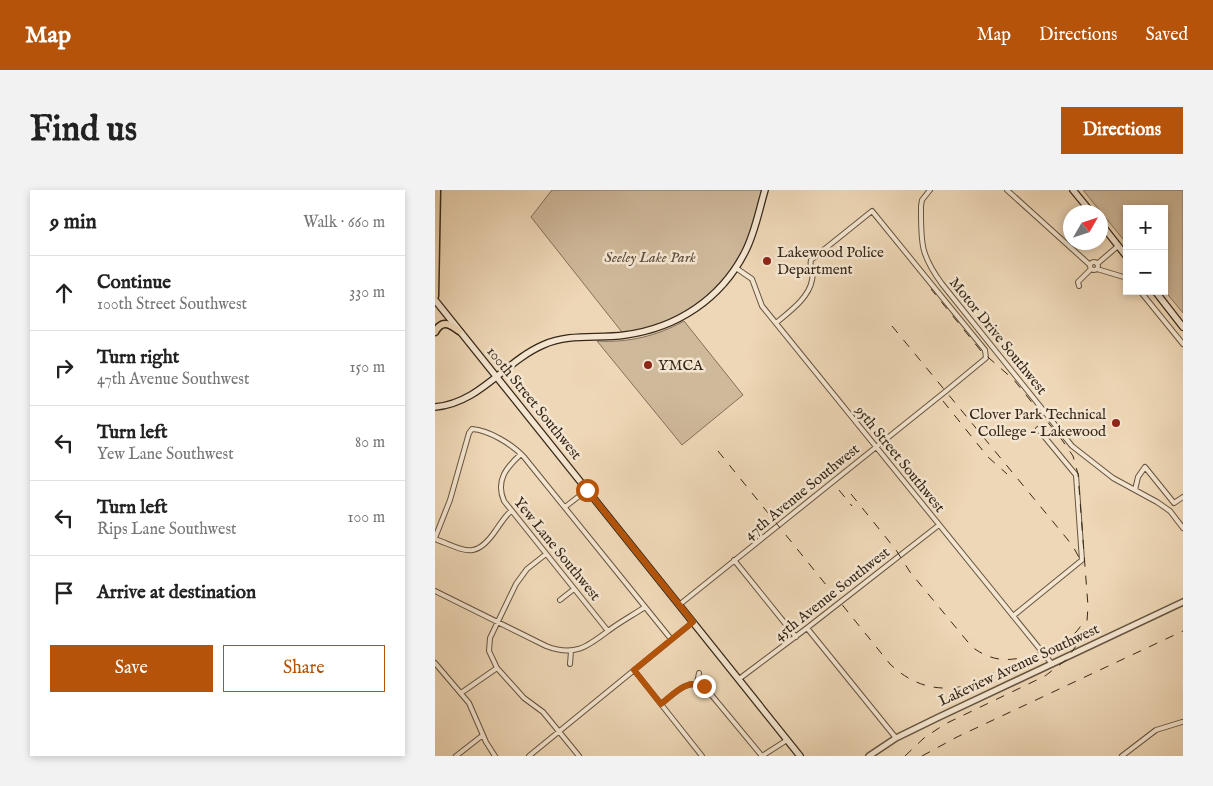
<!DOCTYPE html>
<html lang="en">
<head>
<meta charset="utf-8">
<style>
	body { margin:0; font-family:"IM FELL English",serif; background:#f2f2f2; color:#222 }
	.controls { position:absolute; right:15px; top:15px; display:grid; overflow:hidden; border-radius:0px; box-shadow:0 2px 8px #0003 }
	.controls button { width:45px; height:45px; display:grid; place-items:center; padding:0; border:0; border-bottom:1px solid #e0e0e0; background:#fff; color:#222; font:25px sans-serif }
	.compass { position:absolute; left:628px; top:15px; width:45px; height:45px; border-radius:50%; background:#fff; box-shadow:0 2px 8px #0003; rotate:51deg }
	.stop { position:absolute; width:15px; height:15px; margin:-11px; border:4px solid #b45309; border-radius:50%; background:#fff }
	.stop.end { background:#b45309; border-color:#fff; box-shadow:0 1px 5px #0008 }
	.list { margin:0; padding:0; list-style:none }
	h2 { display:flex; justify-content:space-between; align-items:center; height:65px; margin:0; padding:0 20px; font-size:21px }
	h2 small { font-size:16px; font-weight:400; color:#767676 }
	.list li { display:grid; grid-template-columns:32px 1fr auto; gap:15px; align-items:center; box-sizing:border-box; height:75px; padding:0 20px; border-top:1px solid #e0e0e0 }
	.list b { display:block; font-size:19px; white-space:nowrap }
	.list p { margin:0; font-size:16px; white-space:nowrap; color:#767676 }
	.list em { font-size:16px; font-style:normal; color:#767676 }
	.actions { display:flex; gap:10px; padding:15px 20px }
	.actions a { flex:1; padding:11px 0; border:1px solid #b45309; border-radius:0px; text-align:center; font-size:18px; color:#b45309 }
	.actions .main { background:#b45309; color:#fff }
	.icon { flex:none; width:28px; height:28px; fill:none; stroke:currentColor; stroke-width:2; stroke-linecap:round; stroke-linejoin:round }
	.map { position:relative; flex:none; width:748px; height:566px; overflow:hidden; border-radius:0px }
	header { display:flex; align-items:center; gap:30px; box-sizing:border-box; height:70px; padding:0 25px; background:#b45309; color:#fff }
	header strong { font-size:24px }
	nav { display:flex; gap:28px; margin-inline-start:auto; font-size:18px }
	.intro { display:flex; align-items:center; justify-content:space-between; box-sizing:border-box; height:120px; padding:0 30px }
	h1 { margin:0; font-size:35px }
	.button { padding:12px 22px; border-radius:0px; background:#b45309; color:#fff; font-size:18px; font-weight:700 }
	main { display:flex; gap:30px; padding:0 30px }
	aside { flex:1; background:#fff; border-radius:0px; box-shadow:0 2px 8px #0003 }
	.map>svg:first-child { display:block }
	.green { fill:#cfb99b; stroke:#83705a }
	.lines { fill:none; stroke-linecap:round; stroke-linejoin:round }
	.minor-casing { stroke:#655440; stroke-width:6 }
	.tertiary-casing { stroke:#655440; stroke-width:8 }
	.secondary-casing { stroke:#372819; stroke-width:8 }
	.primary-casing { stroke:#372819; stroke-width:9 }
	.minor { stroke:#f4e5d0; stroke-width:4 }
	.tertiary { stroke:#f4e5d0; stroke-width:5 }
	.secondary { stroke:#f4e5d0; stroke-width:5.5 }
	.primary { stroke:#eed7b6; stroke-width:6 }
	.rail { stroke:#372819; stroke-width:1; stroke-dasharray:9 9; stroke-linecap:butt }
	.route { stroke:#b45309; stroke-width:6 }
	.poi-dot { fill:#8f2418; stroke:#f4e5d0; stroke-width:2 }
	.labels { text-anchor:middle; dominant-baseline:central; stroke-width:5; stroke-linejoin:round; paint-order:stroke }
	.poi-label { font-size:15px; fill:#372819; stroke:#f4e5d0; text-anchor:start }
	.park-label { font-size:15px; font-style:italic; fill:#5d4c3a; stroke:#f4e5d0 }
	.street-label { font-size:15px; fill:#372819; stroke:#f4e5d0 }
</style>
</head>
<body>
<header>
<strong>Map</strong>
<nav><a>Map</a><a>Directions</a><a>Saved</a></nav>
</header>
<div class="intro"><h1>Find us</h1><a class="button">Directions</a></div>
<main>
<aside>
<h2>9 min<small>Walk · 660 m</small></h2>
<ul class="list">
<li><svg class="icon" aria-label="ahead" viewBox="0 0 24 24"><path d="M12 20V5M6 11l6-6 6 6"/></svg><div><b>Continue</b><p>100th Street Southwest</p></div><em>330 m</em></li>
<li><svg class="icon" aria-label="right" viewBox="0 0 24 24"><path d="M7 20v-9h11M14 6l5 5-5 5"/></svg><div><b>Turn right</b><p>47th Avenue Southwest</p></div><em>150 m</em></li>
<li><svg class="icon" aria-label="left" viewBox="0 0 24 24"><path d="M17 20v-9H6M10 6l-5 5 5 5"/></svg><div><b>Turn left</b><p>Yew Lane Southwest</p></div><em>80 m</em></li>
<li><svg class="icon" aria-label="left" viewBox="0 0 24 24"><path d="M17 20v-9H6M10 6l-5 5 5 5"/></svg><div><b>Turn left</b><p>Rips Lane Southwest</p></div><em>100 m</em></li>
<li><svg class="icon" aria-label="arrive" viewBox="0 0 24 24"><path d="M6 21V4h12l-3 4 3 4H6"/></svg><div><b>Arrive at destination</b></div></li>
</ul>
<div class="actions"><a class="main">Save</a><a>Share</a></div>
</aside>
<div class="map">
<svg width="748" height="566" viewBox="0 0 748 566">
	<rect width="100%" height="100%" fill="#eed7b6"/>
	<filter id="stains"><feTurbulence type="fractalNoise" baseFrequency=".004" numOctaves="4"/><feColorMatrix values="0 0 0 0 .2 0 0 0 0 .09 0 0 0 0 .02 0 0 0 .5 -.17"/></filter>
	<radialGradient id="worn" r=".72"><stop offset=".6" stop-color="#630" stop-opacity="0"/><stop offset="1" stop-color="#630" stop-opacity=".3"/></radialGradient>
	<path class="green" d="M117,0H330L311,61L287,96L237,133L190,146L96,27Z
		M648,0H748V123L729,100V19H692V54Z
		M249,131L308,205L247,255L162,151C193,153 222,146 249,131Z"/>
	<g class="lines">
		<defs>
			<path id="minor" d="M495,0L487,10L486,16C486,53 485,64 507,94L637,256L678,288L722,312L735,321L748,338
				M572,0L655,75
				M655 76a4 4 0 1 1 8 0a4 4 0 1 1-8 0Z
				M662,74L683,56
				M301,78L317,89L327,116L617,474
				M662,79L692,88
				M644,96L643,92L656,79
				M705,101L748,154
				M86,264C72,277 60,290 69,311L173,441
				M700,300L703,287L710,277L739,313L748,307
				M130,317L152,300
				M0,348L15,310L34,243L37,239C54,240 78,255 89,267L236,449
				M0,349C30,360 40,371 61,340C66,333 70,326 76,321
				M111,364L92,379L81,394L55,448L54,461L62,478L89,508L108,522L144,566
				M299,370L361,447
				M0,401L111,456C139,467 152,457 173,441C185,432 198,425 210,417
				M125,410L139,399
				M244,415L511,201L551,168L550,160L437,21L376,70C374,77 379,82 377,90C374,108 354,122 341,133
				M578,426L647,370L641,285L603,239
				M372,438L461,548
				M0,473L34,513L51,552L60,566
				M135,474L136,461
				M199,480L267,566
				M304,489L372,438L504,335
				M262,493L264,483
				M26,503L62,478
				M226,514C239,504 252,488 269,496L327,566
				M21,566L48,545
				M94,566L258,432
				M327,566L352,550
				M687,566L721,540L747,532"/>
			<path id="tertiary" d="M434,566L461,548L504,527L748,412"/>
			<path id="secondary" d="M638,0L656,22
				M666,34L692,67
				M720,101L748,137
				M0,110L365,566
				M0,217C45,213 69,172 108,155C135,143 162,149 190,145C242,138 286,109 310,62C320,43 324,20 330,0"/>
			<path id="primary" d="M0,106L2,0
				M0,142C7,129 15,134 24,141"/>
		</defs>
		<use href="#minor" class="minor-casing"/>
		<use href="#tertiary" class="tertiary-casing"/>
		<use href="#secondary" class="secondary-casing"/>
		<use href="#primary" class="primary-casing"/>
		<use href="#minor" class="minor"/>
		<use href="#tertiary" class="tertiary"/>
		<use href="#secondary" class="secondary"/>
		<use href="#primary" class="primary"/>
		<path class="rail" d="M457,136L633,350L640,360L648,375
			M508,211L553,267L572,284
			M283,261L455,474C477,495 501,502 530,496L614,458
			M404,300L417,316
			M416,304L461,360L475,382L537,457C552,468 566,472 585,468
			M608,460C625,454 640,448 648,432
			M470,566L489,548L510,534L610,486L631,470L646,449L652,431L653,416L643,284L638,266L627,250L579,190L546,161L496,99
			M487,566L522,547L748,441"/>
	</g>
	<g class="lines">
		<path class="route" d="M152,300L258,432L199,480L226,514C238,504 253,488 269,496"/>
	</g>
	<g class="poi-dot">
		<circle cx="332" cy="71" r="5"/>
		<circle cx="213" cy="175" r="5"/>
		<circle cx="681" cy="233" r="5"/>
	</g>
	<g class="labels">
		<g class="poi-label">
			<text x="342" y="62">Lakewood Police<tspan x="342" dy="17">Department</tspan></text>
			<text x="223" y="175">YMCA</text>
			<text x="671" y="224" text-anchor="end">Clover Park Technical<tspan x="671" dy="17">College - Lakewood</tspan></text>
		</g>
		<g class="park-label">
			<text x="215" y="67">Seeley Lake Park</text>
		</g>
		<g class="street-label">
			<text transform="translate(563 146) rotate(51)">Motor Drive Southwest</text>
			<text transform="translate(99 213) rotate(51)">100th Street Southwest</text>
			<text transform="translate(465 269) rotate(51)">95th Street Southwest</text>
			<text transform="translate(367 302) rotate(-39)">47th Avenue Southwest</text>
			<text transform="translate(122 359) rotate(51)">Yew Lane Southwest</text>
			<text transform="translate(397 404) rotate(-38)">45th Avenue Southwest</text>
			<text transform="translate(584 475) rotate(-25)">Lakeview Avenue Southwest</text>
		</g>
	</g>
	<rect width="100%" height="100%" filter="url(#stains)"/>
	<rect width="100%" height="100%" fill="url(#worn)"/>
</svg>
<div class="controls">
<button>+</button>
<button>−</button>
</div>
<svg class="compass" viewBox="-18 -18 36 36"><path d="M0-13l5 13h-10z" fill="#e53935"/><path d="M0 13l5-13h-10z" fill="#767676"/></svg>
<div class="stop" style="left:152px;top:300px"></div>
<div class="stop end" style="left:269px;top:496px"></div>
</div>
</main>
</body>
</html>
